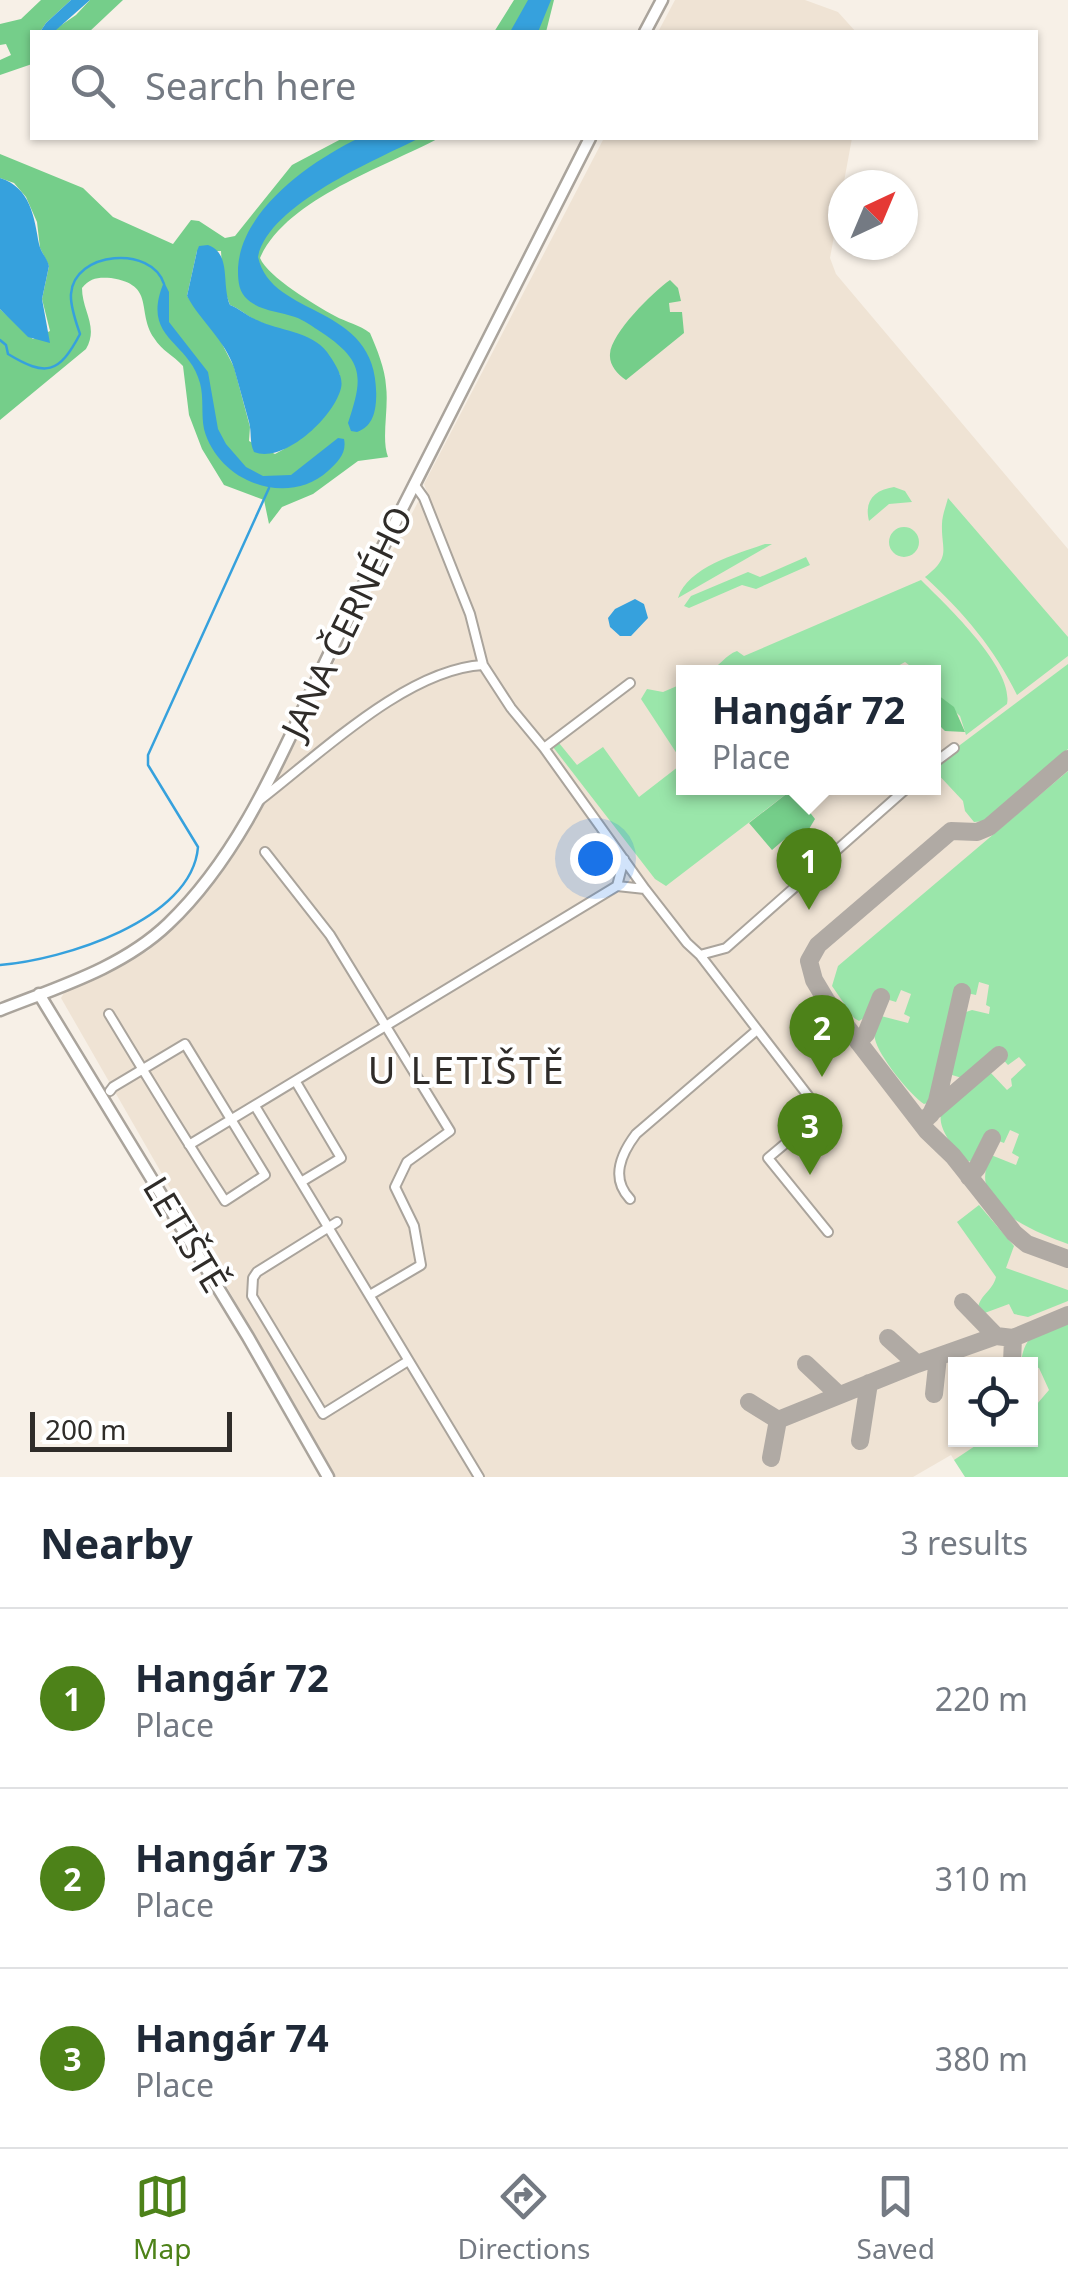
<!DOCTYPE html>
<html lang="en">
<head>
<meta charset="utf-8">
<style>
	body { margin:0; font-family:"Noto Sans",sans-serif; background:#f2f2f3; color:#1f2937 }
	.controls { position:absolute; right:30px; bottom:30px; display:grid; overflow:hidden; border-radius:0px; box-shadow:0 2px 8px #0004 }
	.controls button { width:90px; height:90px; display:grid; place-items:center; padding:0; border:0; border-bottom:2px solid #e0e1e3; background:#fff; color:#1f2937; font:50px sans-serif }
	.compass { position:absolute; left:828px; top:170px; width:90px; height:90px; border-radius:50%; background:#fff; box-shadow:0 2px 8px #0004; rotate:44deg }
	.scale { position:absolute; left:30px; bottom:25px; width:202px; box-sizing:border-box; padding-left:10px; border:5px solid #2f2c29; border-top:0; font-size:28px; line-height:35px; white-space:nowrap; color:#2f2c29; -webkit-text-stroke:8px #fff; paint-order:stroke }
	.you { position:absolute; left:595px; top:858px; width:35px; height:35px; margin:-25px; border:8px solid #fff; border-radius:50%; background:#1a73e8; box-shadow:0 0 0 15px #1a73e833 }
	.badge { display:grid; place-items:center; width:65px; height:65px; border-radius:50%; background:#4d8219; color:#fff; font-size:32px; font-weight:700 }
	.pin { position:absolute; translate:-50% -82px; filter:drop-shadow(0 2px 5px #0008) }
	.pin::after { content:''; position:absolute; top:52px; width:35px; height:30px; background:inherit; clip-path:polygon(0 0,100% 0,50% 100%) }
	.popup { position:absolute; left:676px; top:665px; width:265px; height:130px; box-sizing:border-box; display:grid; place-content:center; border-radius:0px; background:#fff; filter:drop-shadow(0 2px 8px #0005); font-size:32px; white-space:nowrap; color:#747a83 }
	.popup b { font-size:38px; color:#1f2937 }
	.popup::after { content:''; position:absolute; left:50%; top:100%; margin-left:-20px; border:20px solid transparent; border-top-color:#fff }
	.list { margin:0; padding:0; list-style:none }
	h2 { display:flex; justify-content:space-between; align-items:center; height:130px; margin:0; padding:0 40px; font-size:42px }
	h2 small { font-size:32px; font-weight:400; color:#747a83 }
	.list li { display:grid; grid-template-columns:65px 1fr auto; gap:30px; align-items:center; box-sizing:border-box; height:180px; padding:0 40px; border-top:2px solid #e0e1e3 }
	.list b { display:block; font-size:38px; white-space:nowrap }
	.list p { margin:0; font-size:32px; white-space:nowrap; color:#747a83 }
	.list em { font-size:32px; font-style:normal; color:#747a83 }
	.icon { flex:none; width:55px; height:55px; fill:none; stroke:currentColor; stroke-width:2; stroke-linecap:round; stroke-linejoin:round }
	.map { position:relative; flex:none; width:1068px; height:1477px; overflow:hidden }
	.search { position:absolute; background:#fff; box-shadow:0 2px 8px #0004; left:30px; right:30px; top:30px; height:110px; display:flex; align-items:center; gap:25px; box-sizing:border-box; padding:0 35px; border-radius:0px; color:#747a83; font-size:38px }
	.sheet { height:670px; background:#fff }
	nav { display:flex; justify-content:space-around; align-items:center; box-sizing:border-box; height:140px; border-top:2px solid #e0e1e3; background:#fff; font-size:28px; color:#747a83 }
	nav a { display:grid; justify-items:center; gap:5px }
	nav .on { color:#4d8219 }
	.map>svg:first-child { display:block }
	.built { fill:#efe3d4; fill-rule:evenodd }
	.green { fill:#9ae6aa }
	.forest { fill:#75ce8a; fill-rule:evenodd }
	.water { fill:#36a1dd }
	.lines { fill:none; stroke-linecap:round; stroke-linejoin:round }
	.stream { stroke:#36a1dd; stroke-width:2.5 }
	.taxiway { stroke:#b0aaa4; stroke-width:18 }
	.minor-casing { stroke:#aaa49c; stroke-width:12 }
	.tertiary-casing { stroke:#aaa49c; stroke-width:15 }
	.minor { stroke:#fff; stroke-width:8 }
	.tertiary { stroke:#fff; stroke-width:10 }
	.labels { text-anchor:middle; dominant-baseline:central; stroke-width:8; stroke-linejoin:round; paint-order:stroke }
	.street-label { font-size:35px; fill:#2f2c29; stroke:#fff }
	.neighbourhood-label { font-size:38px; letter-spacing:2.5px; fill:#2f2c29; stroke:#fff }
</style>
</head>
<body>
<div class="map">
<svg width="1068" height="1477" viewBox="0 0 1068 1477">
	<rect width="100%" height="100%" fill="#f7f0e7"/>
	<path class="built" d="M675,0H805L838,12L856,32H658Z
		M604,138H852L830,258L836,274L1068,549V1477L954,1460L951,1455L913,1477H336L61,998L65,991L148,951L184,917L244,835L419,500L428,495L424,484ZM684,672H934V788H684ZM956,1364H1030V1440H956Z"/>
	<path class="green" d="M894,487L905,491L912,502L889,504L869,521C864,501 874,490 894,487Z
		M948,498L1068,637V656L1017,695C994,648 964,613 925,577C952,556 941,550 942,524C942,516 946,506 948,498Z
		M889 542a15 15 0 1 1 30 0a15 15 0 1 1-30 0Z
		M765,544H772L678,598C688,567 737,554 765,544Z
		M806,557L810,565L756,589L742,585L689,608L684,606L691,596L748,572L760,577Z
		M921,580C945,604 1014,668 1007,704L966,735L960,716L934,692V672H918L905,662L887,672H707C721,666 725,655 737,651L744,656Z
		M1068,664V749L985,821L974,822L965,811L963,801L934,770L936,763Z
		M684,683V788H794L666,886L655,879L553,747L559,743L577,765L603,747L639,797L683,763L641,699L647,689L663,692Z
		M1068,771V1244C1031,1230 965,1205 991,1155L1016,1165L1019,1157L1012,1153L1019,1134L1010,1130L1004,1143L986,1136L972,1162L963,1160C921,1107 943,1107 989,1071L1007,1090L1012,1086L1011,1079L1026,1065L1019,1057L1008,1065L996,1052L962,1078L952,1075L951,1068L963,1013L972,1010L989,1014L990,1007L986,1005L989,985L979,982L976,995L957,991L934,1096L931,1102L924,1104C910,1095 878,1055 875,1039C873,1030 877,1024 881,1016L908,1023L910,1017L904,1014L911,994L901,990L896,1002L876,996L869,1015L859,1021L854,1018L832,986L838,966Z
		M979,1205L1014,1246L1006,1268L1068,1290V1301L1028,1317L1014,1314L1009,1304L982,1314L978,1310C978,1296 993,1291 996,1277L957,1222Z
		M1068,1321V1477H965L954,1460L984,1440H1030L1031,1411L1049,1390L1039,1368L1021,1364C1024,1331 1041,1332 1068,1321Z"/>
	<path class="forest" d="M41,0H71L46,23L40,32H32V64L0,75V60L11,55L6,44L0,45V24L21,19Z
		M90,0H123L89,32H51L76,15Z
		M514,0H554L546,32H494Z
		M343,138H439C385,167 286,199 260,258C268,277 315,305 335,316C346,322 360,325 370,333C377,349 385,369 386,386C389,408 381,439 388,457L358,461L313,494L282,507L269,524L264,500L224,485L202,449L189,415L183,366C173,355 162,351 154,338C136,311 156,285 111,278C98,277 90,278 82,288C82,311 99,327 86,349L0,420V309L33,339L50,331L42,299L49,266L40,248L37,222L26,197L14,183L0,178V154L83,188L113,217L173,244L191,220L199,221L225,238L235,236L292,165ZM197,251H221L223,286L230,305C240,309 247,316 257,321C299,339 314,330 340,375C322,417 317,432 275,454L249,441L250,427L234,367L218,336L187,296Z
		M670,280L678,288L681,301L669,303L670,312H682L684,333L626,380C617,374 609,365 610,354C611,333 653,292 670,280Z
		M934,692L954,707L965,732L945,731C932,719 934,709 934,692Z
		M794,788H834L808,810L815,819L806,834L787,837L772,850L749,823Z"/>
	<path class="water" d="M71,0H90L56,30L40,32L46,23Z
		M528,0H551L538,32H510Z
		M359,138H420C375,160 268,205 258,257C272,321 382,301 376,401C375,415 371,427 357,432L351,431L348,423C363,378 365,361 321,332C313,327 304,320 295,317C278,311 258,311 245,297C238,289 238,278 238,268C241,210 311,161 359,138Z
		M0,178C31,188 34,217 39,244C41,253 47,258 49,266L42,299L50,343L28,337L0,309Z
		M208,245C232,254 221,284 230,305C240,309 247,316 257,320C279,331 311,331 327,352C334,362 344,376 341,388C334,417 284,464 254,452C249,441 252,433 249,422C244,404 239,386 234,368C225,340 201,322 187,296L197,251L199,246Z
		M164,282L169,292V322L208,372L218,429L226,444L246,467L263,476L291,475L338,438L344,439C347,453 338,462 328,471C287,508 218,482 204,429C201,414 204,398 200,383C189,340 140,339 164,282Z
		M635,599L644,604L648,618L631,636H620L610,627L608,618L615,609Z"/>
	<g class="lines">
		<path class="stream" d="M0,340L6,345L8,354C46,377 59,374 80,334C76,322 70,306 71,294C74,251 152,245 164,284
			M0,965C62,960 192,921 198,847L148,765V755L269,488"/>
		<path class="taxiway" d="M1068,759L989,827L977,832L951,831L818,945L809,961L814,980L826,1000L927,1131L953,1156L1014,1233L1027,1244L1068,1259
			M858,1042L866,1034L881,997
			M935,1110L999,1055
			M921,1123L931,1114L937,1101L962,992
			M969,1177L977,1168L992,1138
			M963,1302L996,1336
			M888,1338L917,1364
			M1012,1363L1013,1338
			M806,1364L839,1395
			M934,1394L938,1357
			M749,1402L778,1420
			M778,1420L917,1364L996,1336L1013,1338L1068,1315
			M860,1441L869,1383
			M771,1458L778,1420"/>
		<defs>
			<path id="minor" d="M414,484L424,498L470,614L483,665L511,708L544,748L645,889
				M544,748L630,683
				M934,763L954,748
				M260,800C320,754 407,669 483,665
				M265,852L330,935L450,1131L407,1162L395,1187L414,1226L421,1265L370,1295
				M617,886L624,859
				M700,955L726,948L907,788
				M109,1014C147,1077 185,1139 225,1201L265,1175L185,1044L113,1087L110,1091
				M296,1082L341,1158L301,1182
				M255,1106L479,1477
				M189,1145L617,886L645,889L687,943L700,955L816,1106L817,1117L768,1158L828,1232
				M630,1199C610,1178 621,1154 636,1134L757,1030
				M337,1222L257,1272L253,1278L252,1296L323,1414L408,1361"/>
			<path id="tertiary" d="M645,32L662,0
				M39,994L248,1337L328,1477
				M0,1010C58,987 122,968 168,924C250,846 290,731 340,632C423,467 507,302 590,138"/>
		</defs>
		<use href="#minor" class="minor-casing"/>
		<use href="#tertiary" class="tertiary-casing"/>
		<use href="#minor" class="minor"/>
		<use href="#tertiary" class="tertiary"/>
	</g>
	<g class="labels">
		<g class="street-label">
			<text transform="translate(346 622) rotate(-64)">JANA ČERNÉHO</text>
			<text transform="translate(186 1234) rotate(59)">LETIŠTĚ</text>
		</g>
		<g class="neighbourhood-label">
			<text x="467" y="1069">U LETIŠTĚ</text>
		</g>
	</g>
</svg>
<div class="controls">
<button><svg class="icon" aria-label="locate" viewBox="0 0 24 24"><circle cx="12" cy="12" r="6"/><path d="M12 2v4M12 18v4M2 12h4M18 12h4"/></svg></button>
</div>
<svg class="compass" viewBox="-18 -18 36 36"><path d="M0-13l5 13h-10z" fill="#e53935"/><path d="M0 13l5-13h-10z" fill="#747a83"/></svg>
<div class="scale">200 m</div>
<div class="you"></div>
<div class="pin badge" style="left:809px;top:910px">1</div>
<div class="popup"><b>Hangár 72</b>Place</div>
<div class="pin badge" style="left:822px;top:1077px">2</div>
<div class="pin badge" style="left:810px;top:1175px">3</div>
<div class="search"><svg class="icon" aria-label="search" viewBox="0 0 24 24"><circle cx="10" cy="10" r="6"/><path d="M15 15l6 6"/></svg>Search here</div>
</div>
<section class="sheet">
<h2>Nearby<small>3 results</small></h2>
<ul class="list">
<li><span class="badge">1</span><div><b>Hangár 72</b><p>Place</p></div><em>220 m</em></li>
<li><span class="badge">2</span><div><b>Hangár 73</b><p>Place</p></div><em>310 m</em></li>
<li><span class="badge">3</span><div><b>Hangár 74</b><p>Place</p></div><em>380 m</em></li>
</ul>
</section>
<nav>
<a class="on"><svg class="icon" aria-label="map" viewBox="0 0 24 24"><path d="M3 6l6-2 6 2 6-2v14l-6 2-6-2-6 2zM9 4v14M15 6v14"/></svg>Map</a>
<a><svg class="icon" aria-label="directions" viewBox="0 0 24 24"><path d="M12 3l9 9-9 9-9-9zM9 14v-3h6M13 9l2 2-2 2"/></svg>Directions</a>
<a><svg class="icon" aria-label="saved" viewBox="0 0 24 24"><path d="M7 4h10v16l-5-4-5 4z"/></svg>Saved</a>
</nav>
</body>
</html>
